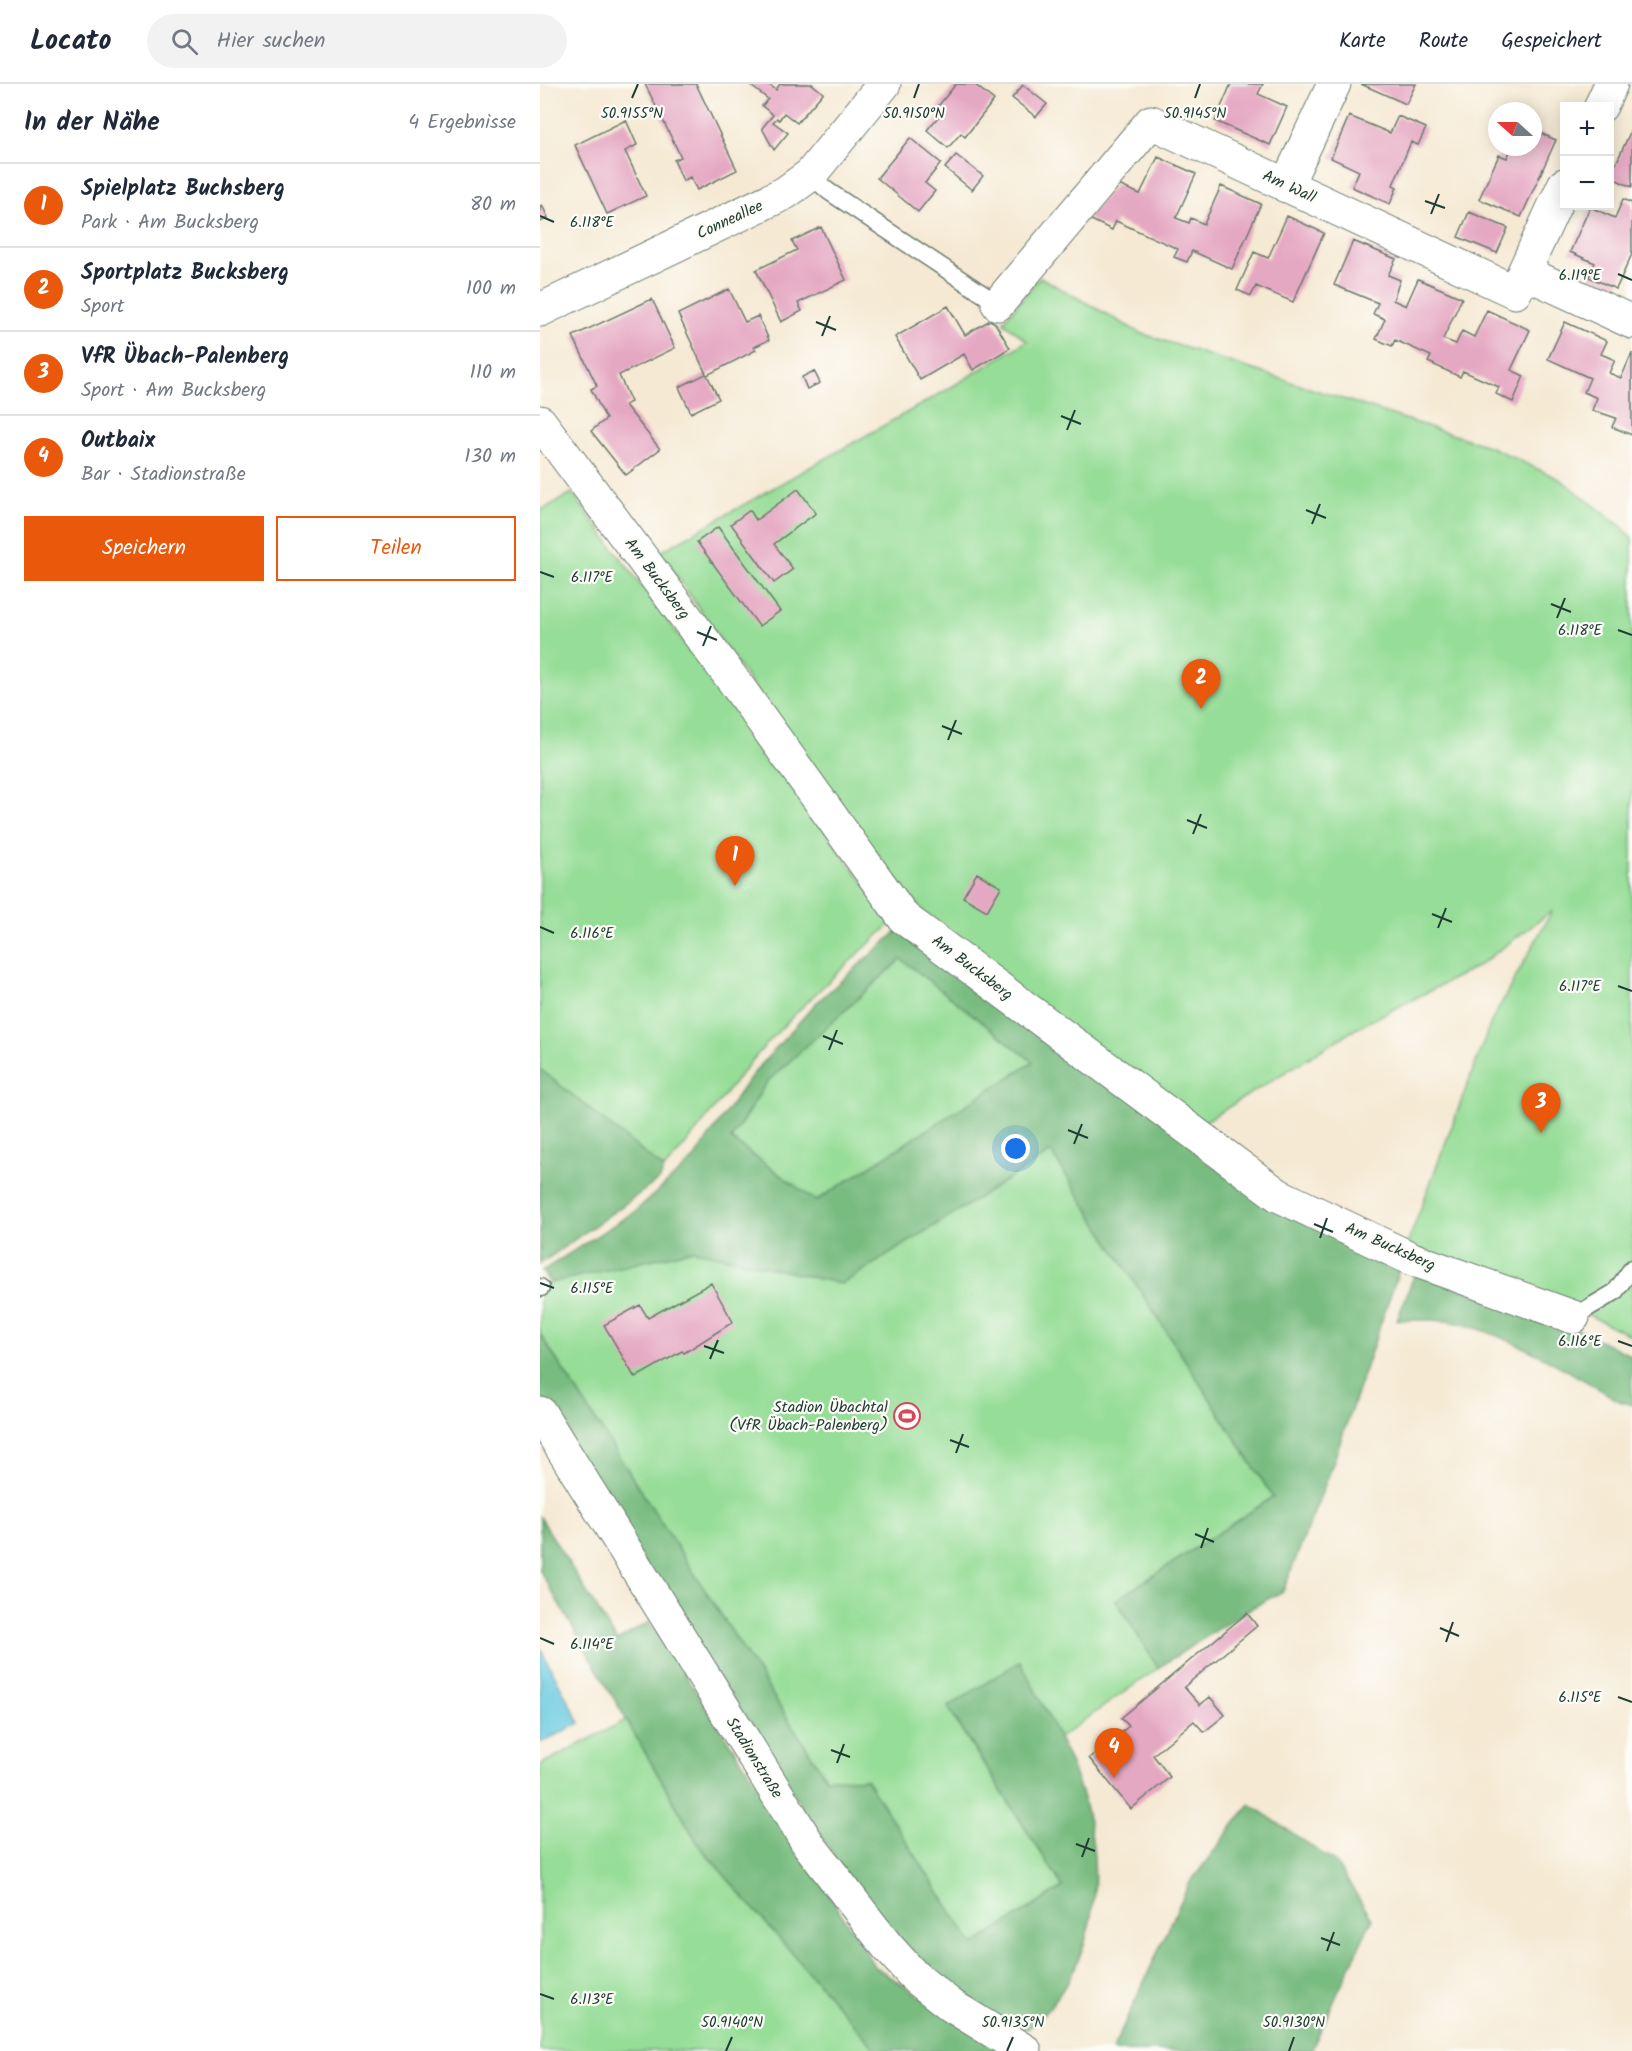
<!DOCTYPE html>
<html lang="de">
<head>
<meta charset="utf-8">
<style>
	body { margin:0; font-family:Kalam,sans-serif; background:#f2f2f3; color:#1f2937 }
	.controls { position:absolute; right:18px; top:18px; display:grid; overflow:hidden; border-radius:0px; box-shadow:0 3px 15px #0003 }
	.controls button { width:54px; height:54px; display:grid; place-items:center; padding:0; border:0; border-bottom:2px solid #e0e1e3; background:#fff; color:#1f2937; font:30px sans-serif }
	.compass { position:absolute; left:948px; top:18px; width:54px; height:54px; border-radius:50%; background:#fff; box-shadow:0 3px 15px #0003; rotate:291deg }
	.you { position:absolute; left:476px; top:1065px; width:21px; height:21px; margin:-15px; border:4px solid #fff; border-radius:50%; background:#1a73e8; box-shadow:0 0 0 9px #1a73e833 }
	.badge { display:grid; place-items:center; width:39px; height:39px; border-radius:50%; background:#ea580c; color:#fff; font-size:20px; font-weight:700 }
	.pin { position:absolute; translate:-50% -50px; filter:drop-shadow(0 2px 3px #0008) }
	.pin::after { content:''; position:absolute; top:32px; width:21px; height:18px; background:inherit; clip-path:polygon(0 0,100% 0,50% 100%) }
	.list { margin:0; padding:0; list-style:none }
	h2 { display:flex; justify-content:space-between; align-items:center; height:78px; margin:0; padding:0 24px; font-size:26px }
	h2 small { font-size:20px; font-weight:400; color:#747a83 }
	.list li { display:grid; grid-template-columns:39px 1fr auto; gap:18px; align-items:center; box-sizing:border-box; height:84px; padding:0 24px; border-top:2px solid #e0e1e3 }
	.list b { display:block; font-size:22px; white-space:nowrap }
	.list p { margin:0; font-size:20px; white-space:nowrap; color:#747a83 }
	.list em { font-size:20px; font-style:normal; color:#747a83 }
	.actions { display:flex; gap:12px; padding:18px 24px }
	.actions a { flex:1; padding:14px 0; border:2px solid #ea580c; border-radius:0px; text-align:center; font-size:21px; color:#ea580c }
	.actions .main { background:#ea580c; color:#fff }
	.icon { flex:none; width:33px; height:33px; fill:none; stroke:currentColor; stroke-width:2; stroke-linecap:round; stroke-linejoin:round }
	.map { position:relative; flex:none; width:1092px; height:1967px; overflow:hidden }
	header { display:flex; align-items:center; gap:36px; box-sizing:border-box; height:84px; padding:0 30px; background:#fff; border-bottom:2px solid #e0e1e3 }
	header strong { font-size:28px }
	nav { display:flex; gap:33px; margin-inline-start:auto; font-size:21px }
	.search { width:420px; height:54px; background:#f2f2f3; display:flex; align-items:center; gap:15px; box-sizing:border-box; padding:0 21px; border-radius:33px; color:#747a83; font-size:22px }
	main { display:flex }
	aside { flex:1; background:#fff }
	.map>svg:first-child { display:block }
	.green { fill:#96dd97; stroke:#5a8d66; stroke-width:1.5 }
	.forest { fill:#78bc80; stroke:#4c7c5a; stroke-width:1.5; fill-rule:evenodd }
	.water { fill:#62c7e0; stroke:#40828a; stroke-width:1.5 }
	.building { fill:#e5a8c2 }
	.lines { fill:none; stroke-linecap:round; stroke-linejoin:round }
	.lane-casing { stroke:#6a796c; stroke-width:19 }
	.street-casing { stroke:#6a796c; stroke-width:35 }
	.lane { stroke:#fff; stroke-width:16 }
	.street { stroke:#fff; stroke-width:33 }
	.ticks { fill:none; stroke:#1f3d34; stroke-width:2 }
	.labels { text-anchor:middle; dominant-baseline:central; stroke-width:4.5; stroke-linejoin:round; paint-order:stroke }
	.street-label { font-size:16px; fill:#1f3d34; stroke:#fdfcf7 }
	.poi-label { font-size:16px; fill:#1f3d34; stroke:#fdfcf7; text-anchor:end }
	.ticks-label { font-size:15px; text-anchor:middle; fill:#1f3d34; stroke:#fdfcf7; stroke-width:4.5; stroke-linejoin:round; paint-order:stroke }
</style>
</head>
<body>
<header>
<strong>Locato</strong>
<div class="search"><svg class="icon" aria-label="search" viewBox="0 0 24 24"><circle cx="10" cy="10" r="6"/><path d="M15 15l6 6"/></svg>Hier suchen</div>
<nav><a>Karte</a><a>Route</a><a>Gespeichert</a></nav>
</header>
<main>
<aside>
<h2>In der Nähe<small>4 Ergebnisse</small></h2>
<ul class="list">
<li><span class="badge">1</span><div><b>Spielplatz Buchsberg</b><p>Park · Am Bucksberg</p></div><em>80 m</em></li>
<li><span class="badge">2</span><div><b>Sportplatz Bucksberg</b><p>Sport</p></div><em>100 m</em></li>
<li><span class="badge">3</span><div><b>VfR Übach-Palenberg</b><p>Sport · Am Bucksberg</p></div><em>110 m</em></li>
<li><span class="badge">4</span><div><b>Outbaix</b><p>Bar · Stadionstraße</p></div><em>130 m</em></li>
</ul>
<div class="actions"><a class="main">Speichern</a><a>Teilen</a></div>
</aside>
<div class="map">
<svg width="1092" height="1967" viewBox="0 0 1092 1967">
	<rect width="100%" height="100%" fill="#fdfcf7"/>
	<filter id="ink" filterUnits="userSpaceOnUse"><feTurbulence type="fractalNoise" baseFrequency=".0167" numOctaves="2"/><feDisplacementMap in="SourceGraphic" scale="12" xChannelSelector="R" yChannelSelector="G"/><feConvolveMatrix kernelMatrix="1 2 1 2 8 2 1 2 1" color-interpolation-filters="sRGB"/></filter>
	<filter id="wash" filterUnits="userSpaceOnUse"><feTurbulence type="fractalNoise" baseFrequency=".008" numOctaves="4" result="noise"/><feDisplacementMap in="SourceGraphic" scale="24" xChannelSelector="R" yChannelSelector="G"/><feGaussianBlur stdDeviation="1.35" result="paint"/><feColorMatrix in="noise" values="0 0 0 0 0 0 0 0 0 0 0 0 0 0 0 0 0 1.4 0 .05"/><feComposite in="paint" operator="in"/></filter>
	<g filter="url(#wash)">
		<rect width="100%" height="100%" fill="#f5e9d3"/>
		<path class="green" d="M500,193L600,249L951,363L1021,396L1081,442L1092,454V1252L1044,1229L867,1161L951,938L1012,827L938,882L817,944L656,1043L402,848L363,805L209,597L120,468L405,307L487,257L463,238Z
			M32,409L353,838C304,883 253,928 210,979C180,1015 156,1051 124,1085L0,985V427Z
			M361,874L494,978L276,1117L191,1055L227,998Z
			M511,1068L733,1413L577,1516L618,1584L519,1654L480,1577L415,1636L523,1803L433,1861L326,1695L286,1694L0,1250V1204L10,1199L153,1166L302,1200Z
			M86,1636L160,1763L337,1967H0V1681Z"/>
		<path class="forest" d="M361,844L860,1183L790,1388L743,1507L706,1527L618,1584L576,1516L733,1413L511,1068L302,1200L153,1166L10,1199L2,1187L94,1128L153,1076L212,991L275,920ZM361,875L493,978L276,1117L191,1055L227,998Z
			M0,985L124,1085L120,1095L0,1180Z
			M875,1189L1039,1246L1092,1272V1321L1079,1317C1034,1290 972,1252 921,1240C901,1235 878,1236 857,1236Z
			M0,1250L286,1694L326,1695L433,1861L523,1803L408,1623L480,1577C503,1623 530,1669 544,1718C567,1799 554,1888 488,1945L456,1943L348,1855L0,1321Z
			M0,1433L77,1557L109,1538L262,1767L334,1882L463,1967H337L316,1943L160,1763L0,1487Z
			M710,1720L796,1779L832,1835L771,1967H572L649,1800Z"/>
		<path class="water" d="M0,1564L40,1639L0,1659Z"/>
		<g id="blocks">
			<path class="building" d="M105,0H156L197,86L157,106L150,93L143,97L134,76L141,73Z
				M213,0H228L236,6L240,0H272L283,9L257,39L244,29L239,36L237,34L233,38L248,49L234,66L222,44L233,31L222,22L228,15L211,2Z
				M416,0H434L454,16L425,53L421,49L408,64L387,46L399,32L394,27Z
				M691,0H723L718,10L747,23L730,61L675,37Z
				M821,0H876L866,20Z
				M483,1L507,20L496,33L472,14Z
				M809,32L850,49L858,32L886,44L878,61L871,58L853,101L857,103L850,120L812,103L819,87L791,74Z
				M86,36L97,61L85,67L106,112L67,130L35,61Z
				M1092,44V103L1070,93Z
				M993,46L1016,56L981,133L939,115L959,71L967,74L972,63H993Z
				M370,54L401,79L385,99L395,107L378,128L337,94Z
				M416,71L443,92L432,106L405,84Z
				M618,73L656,90L636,134L649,139L651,134L664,140L681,102L721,120L692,185L652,167L647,178L634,173L638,165L576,137L572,146L547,134L576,100L600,110Z
				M1083,115L1092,119V170L1076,205L1049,193L1055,179L1030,168L1050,123L1075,134Z
				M2,121L8,134L0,138V122Z
				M929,128L968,144L957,169L918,153Z
				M747,132L784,149L753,218L716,202L711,212L697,206L714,168L728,174Z
				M281,143L306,196L258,219L262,227L241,238L216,186L257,166L252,157Z
				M813,157L856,175L848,191L860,196L853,216L866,222L878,195L922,214L903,255L916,260L922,247L934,253L947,226L990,246L971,286L984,292L973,318L956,310L959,303L923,287L920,293L888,278L891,272L855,256L852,262L836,255L845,235L833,230L838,219L794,201Z
				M189,205L205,238L218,232L229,256L214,263L216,266L167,291L179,315L151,329L139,303L166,290L138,230Z
				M112,215L135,264L79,291L91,318L85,321L120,365L86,391L51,347L66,335L51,305L57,302L33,252Z
				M408,222L425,251L450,236L455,239L470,264L433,286L424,270L380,296L355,253Z
				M1025,238L1067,257L1061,270L1075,276L1069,289L1081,294L1092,269V351L1072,343L1076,334L1052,326L1057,314L1044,308L1050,294L1008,275Z
				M274,287L280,299L267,305L262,293Z
				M258,405L276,429L234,460L253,485L234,499L191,440L210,426L216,436Z
				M178,443L240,527L219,542L157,458Z
				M437,789L461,803L447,827L423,813Z
				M171,1199L193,1238L144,1269L142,1267L95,1294L64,1241L100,1221L108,1234Z
				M707,1529L717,1542L644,1603L660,1621L670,1613L685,1631L664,1648L654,1637L613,1671L630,1693L591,1725L549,1674L589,1642L581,1634Z"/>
		</g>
	</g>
	<g filter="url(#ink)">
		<use href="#blocks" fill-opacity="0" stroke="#6a796c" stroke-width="1.5"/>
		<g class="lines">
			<defs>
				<path id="lane" d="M270,91L288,107L458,220
					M0,1203L1,1204
					M1033,1233L1075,1208L1092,1184"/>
				<path id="street" d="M1061,22L1071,0
					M746,102L794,0
					M984,188L1024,101
					M458,220L611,38L975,208L984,188L1092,238
					M0,226L245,109L270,91L344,0
					M0,338L196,600L364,834L738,1111L872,1175L1033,1233
					M0,1329L269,1761L347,1862L375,1893L412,1922L485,1967"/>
			</defs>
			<use href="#lane" class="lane-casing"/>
			<use href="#street" class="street-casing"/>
			<use href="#lane" class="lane"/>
			<use href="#street" class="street"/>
		</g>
	</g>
	<path class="ticks" d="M92,14L98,0M374,14L379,0M655,14L660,0M885,117L905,124M891,130L899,110M0,132L14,138M1078,190L1092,196M276,238L296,246M282,252L290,232M521,332L541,340M527,346L535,326M766,426L786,434M772,440L780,420M0,488L14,493M1011,520L1031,528M1017,534L1025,514M1078,546L1092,551M157,548L177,556M163,562L171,542M402,642L422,650M408,656L416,636M647,736L667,744M653,750L661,730M892,830L912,838M0,843L14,849M898,844L906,824M1078,902L1092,907M283,952L303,960M289,966L297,946M528,1046L548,1054M534,1060L542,1040M774,1140L793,1148M780,1154L787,1134M0,1199L14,1204M1078,1257L1092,1262M164,1262L184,1269M170,1275L178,1256M410,1356L429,1363M416,1369L423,1350M655,1450L674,1458M661,1464L668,1444M900,1544L919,1552M0,1554L14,1560M906,1558L913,1538M1078,1613L1092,1618M291,1666L310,1673M297,1679L304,1660M536,1760L555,1767M542,1773L549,1754M781,1854L800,1861M787,1867L794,1848M0,1910L14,1915M186,1967L192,1953M467,1967L473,1953M749,1967L754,1953"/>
	<defs>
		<symbol id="stadium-ring" viewBox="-11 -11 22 22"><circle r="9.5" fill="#fdfcf7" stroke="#d1495b" stroke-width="1.5"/><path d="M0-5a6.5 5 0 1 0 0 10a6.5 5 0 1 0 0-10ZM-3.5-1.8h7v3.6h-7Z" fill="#d1495b"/></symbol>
	</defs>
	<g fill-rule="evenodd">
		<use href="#stadium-ring" x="352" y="1317" width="30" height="30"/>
	</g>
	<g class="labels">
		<g class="street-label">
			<text transform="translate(749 103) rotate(25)">Am Wall</text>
			<text transform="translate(190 136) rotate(-25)">Conneallee</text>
			<text transform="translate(117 495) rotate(53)">Am Bucksberg</text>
			<text transform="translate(432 884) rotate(37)">Am Bucksberg</text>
			<text transform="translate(850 1163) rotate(24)">Am Bucksberg</text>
			<text transform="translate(214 1674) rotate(58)">Stadionstraße</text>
		</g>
		<g class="poi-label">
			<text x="348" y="1323">Stadion Übachtal<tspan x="348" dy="18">(VfR Übach-Palenberg)</tspan></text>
		</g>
	</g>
	<g class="ticks-label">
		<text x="92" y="34">50.9155°N</text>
		<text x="374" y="34">50.9150°N</text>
		<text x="655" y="34">50.9145°N</text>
		<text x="52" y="143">6.118°E</text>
		<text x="1040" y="196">6.119°E</text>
		<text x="52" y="498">6.117°E</text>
		<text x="1040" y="551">6.118°E</text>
		<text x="52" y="854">6.116°E</text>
		<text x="1040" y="907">6.117°E</text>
		<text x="52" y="1209">6.115°E</text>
		<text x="1040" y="1262">6.116°E</text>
		<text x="52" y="1565">6.114°E</text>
		<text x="1040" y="1618">6.115°E</text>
		<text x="52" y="1920">6.113°E</text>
		<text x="192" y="1943">50.9140°N</text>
		<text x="473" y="1943">50.9135°N</text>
		<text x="754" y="1943">50.9130°N</text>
	</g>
</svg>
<div class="controls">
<button>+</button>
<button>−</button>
</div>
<svg class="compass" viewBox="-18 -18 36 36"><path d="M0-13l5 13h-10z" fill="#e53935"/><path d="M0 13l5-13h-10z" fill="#747a83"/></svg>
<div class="you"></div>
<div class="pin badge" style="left:195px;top:802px">1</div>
<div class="pin badge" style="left:661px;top:625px">2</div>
<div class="pin badge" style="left:1001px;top:1049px">3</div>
<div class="pin badge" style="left:574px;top:1694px">4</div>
</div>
</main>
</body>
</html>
